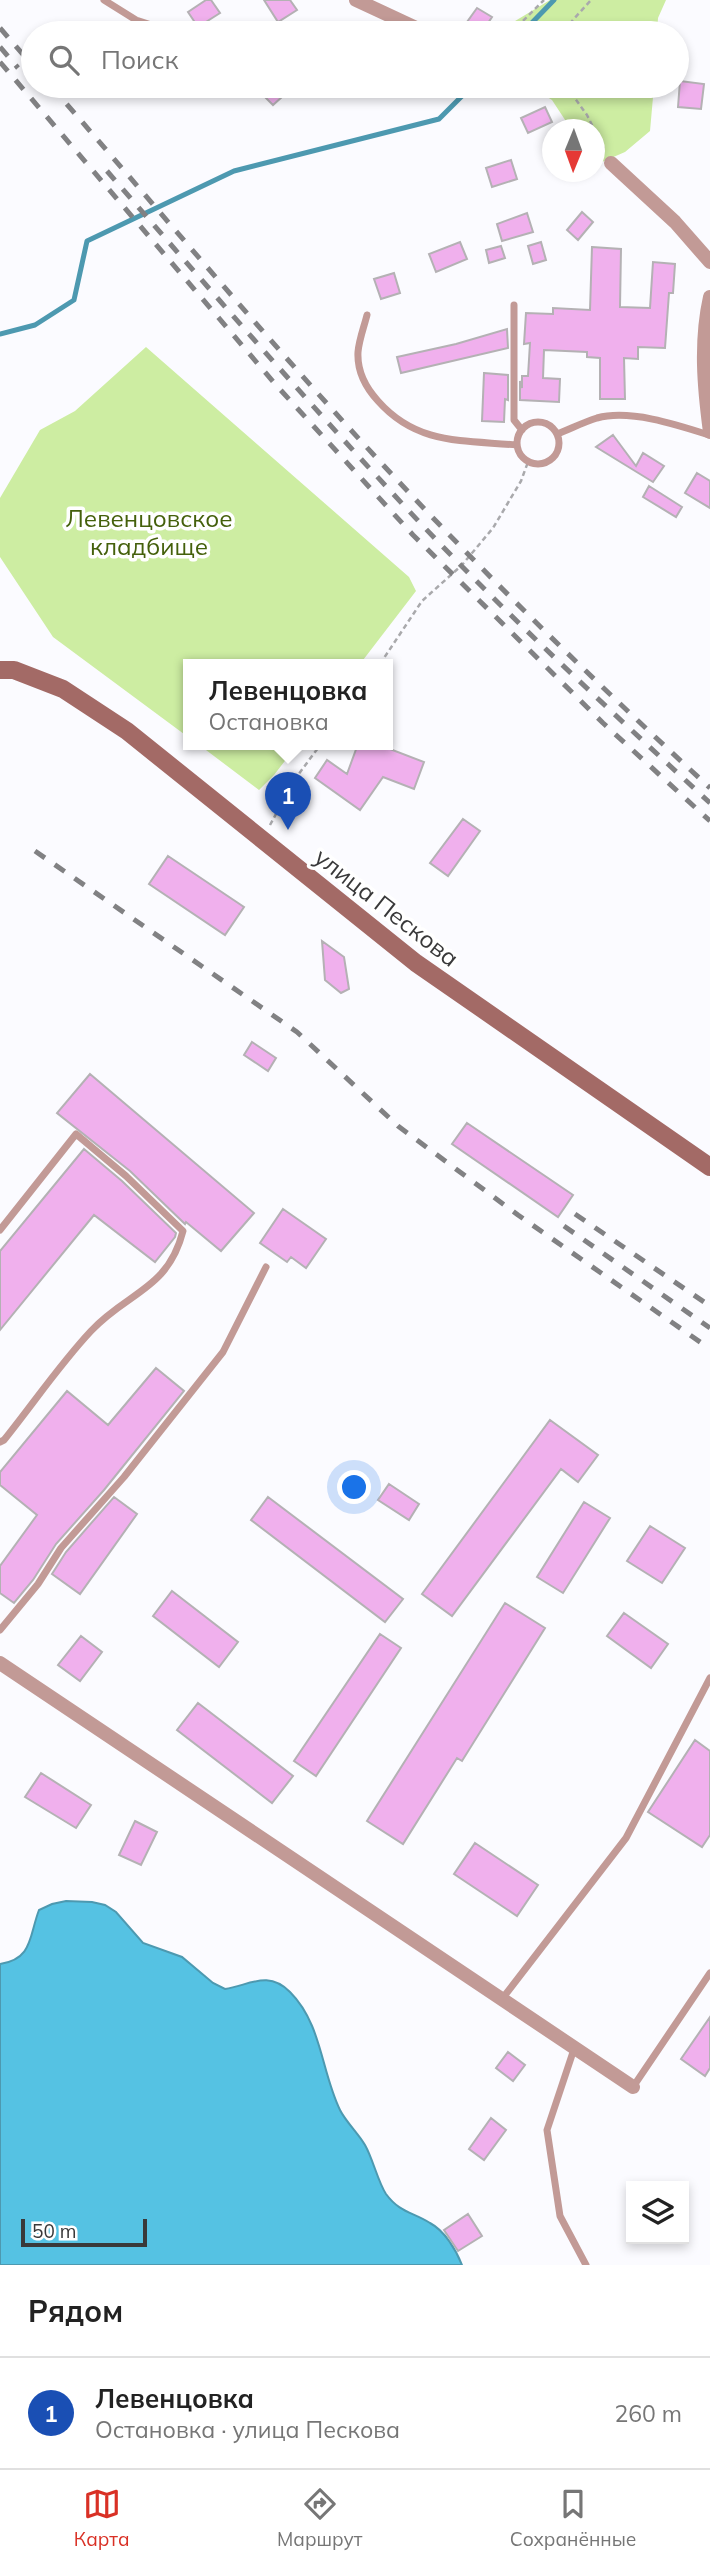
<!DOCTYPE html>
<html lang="ru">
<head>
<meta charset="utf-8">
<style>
	body { margin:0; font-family:Mulish,sans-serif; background:#f6f6f6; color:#222 }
	.controls { position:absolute; right:21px; bottom:21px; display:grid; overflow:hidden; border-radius:0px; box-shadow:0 4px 10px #0003 }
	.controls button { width:63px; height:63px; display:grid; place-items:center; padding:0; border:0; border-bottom:2px solid #e0e0e0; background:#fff; color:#222; font:35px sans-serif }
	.compass { position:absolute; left:542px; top:119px; width:63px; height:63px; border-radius:50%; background:#fff; box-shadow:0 4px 10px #0003; rotate:181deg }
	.scale { position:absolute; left:21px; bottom:18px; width:126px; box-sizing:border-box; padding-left:7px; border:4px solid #39393a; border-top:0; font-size:19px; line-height:24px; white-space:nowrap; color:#39393a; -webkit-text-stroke:5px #fff; paint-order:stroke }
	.you { position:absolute; left:355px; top:1488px; width:24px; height:24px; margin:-18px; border:5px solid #fff; border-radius:50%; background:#1a73e8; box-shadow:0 0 0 10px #1a73e833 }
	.badge { display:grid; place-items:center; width:46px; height:46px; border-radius:50%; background:#d93025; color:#fff; font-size:23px; font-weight:700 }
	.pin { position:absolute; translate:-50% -58px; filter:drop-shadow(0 2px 4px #0008) }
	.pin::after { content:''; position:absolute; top:37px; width:24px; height:21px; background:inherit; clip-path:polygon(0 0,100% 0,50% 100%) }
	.popup { position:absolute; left:183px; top:659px; width:210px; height:91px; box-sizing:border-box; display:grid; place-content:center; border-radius:0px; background:#fff; filter:drop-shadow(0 2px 5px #0005); font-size:23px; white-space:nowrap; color:#767676 }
	.popup b { font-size:26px; color:#222 }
	.popup::after { content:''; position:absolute; left:50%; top:100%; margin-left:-14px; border:14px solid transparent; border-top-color:#fff }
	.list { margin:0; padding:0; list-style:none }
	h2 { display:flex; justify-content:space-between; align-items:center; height:91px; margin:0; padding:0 28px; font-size:30px }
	h2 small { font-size:23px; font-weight:400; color:#767676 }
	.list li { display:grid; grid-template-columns:46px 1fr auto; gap:21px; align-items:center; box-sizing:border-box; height:112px; padding:0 28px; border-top:2px solid #e0e0e0 }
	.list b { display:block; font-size:26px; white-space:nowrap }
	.list p { margin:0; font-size:23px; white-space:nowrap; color:#767676 }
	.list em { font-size:23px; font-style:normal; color:#767676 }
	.icon { flex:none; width:38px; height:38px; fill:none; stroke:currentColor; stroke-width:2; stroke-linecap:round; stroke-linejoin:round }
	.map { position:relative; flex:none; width:710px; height:2265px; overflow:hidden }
	.search { position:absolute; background:#fff; box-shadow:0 4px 10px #0003; left:21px; right:21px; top:21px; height:77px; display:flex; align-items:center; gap:18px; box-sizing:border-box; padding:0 24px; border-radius:38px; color:#767676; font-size:26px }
	.sheet { height:203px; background:#fff }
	nav { display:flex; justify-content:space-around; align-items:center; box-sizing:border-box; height:98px; border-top:2px solid #e0e0e0; background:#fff; font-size:19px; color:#767676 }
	nav a { display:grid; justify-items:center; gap:4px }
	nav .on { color:#d93025 }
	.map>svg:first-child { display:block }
	.green { fill:#cdeda2 }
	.water { fill:#55c2e3; stroke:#4d99b0; stroke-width:2 }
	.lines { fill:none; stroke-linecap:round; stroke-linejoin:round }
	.stream { stroke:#4d99b0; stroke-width:5 }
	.building { fill:#f0b0ed; stroke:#b4b1b4; stroke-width:2 }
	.path { stroke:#a9a9ac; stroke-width:2.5; stroke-dasharray:5 3.5; stroke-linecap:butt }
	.lane { stroke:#c29a96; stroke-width:7 }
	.street { stroke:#c29a96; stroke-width:14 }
	.secondary { stroke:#a36a66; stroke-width:18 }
	.rail { stroke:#818183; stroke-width:5; stroke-dasharray:12 12; stroke-linecap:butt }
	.labels { text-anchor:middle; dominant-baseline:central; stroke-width:7; stroke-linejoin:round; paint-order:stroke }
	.park-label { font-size:24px; fill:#44600b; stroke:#fff }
	.street-label { font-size:24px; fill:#39393a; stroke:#fff }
</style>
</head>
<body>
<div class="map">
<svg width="710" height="2265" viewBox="0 0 710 2265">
	<rect width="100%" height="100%" fill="#fbfbff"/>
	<path class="green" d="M550,0H666L658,18L657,33H495Z
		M529,86H654L650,131L625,152L595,165L594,130L571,129L552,100Z
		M146,347L409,577L416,591L360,664H188V737L53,637L0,557V498L40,430L75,411Z
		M198,744H298L274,775L259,790Z"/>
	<path class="water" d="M66,1901L92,1902L105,1905L116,1912L143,1943L182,1957L213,1983L225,1989C250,1985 268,1970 290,1992C322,2024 321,2071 340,2110C346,2122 358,2133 365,2145C373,2159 378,2182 386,2194C400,2213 413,2212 430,2223C445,2231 456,2250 462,2265H0V1964C33,1959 29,1936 39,1910L52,1904Z"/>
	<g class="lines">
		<path class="stream" d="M522,33L554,0
			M0,334L35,325L74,300L87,241L234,171L439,119L472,86"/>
	</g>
	<path class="building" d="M206,0H211L220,13L198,27L188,12Z
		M264,0H290L297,10L278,22Z
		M477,8L492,17L482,32L467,22Z
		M680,81L704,84L701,109L678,107Z
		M268,86H294L273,105L261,93Z
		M545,107L552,122L528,133L521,118Z
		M511,160L517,179L492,187L486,168Z
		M582,212L593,222L578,240L567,230Z
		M527,213L533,232L502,241L497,224Z
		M460,242L467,259L436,272L429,254Z
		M541,242L546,260L533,264L528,246Z
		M501,246L505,258L489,263L486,250Z
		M592,247L621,249L620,307L650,308L653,262L675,264L673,293H669L665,348L638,347V359L624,358L625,399H600V358L587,357V352L544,350L543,378L560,379L559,402L520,400V381L522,388V376H528L530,343L524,344L526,313L553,314V308L590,310Z
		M394,273L400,293L381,299L374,279Z
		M507,329L508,348L401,373L397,357L456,344Z
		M484,373L508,375V400L505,399L504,422L482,421Z
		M613,435L636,466L643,453L664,466L653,482L596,447Z
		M697,473L710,481V508L685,493Z
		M649,486L682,507L676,517L643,497Z
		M358,744H377L424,762L414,789L383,777L360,810L315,778L327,760L347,774Z
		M463,819L480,831L448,876L430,863Z
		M168,856L244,907L225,935L149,884Z
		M322,941L344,957L349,989L341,993L325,980Z
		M252,1042L276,1058L268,1071L244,1055Z
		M90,1074L254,1213L221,1251L186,1222L185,1224L130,1171L57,1113Z
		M467,1123L573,1195L558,1217L452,1144Z
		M84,1149L122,1181L176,1233L175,1237L155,1262L94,1215L0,1330V1251Z
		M283,1209L326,1239L306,1268L291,1257L287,1262L260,1243Z
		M156,1368L184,1391L104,1490L56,1544L33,1580L14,1603L0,1593V1566L37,1515L0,1485V1472L67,1391L108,1425Z
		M550,1420L598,1455L578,1482L561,1469L452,1616L422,1594Z
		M389,1484L419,1504L409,1520L378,1500Z
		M114,1497L137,1514L80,1594L52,1574L66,1552Z
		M268,1497L403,1599L385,1622L251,1520Z
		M584,1502L610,1518L563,1593L537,1577Z
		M650,1526L685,1548L662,1583L627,1561Z
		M172,1591L238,1642L219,1667L153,1616Z
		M505,1603L545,1628L462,1761L457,1758L403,1844L367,1821Z
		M624,1613L668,1644L651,1668L607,1636Z
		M380,1634L401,1648L316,1776L294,1761Z
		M81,1636L102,1652L80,1681L58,1665Z
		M198,1703L293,1776L272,1803L177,1730Z
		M695,1740L710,1751V1835L702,1847L648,1812Z
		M41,1773L91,1805L76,1828L25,1797Z
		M135,1821L157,1832L141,1865L119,1855Z
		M475,1843L538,1885L517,1916L454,1874Z
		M710,2017V2068L705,2076L681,2059Z
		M508,2052L525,2065L513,2081L496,2068Z
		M491,2118L506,2130L484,2160L469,2149Z
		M468,2214L482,2236L458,2251L444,2230Z"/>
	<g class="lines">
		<path class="path" d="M511,33L544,0
			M570,33L572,21L591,0
			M566,86L587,115L604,149
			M380,664L422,601L462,565L493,528L521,481L528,462
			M270,825L295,779L321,744"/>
		<path class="lane" d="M104,0L136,20L176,33
			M514,305V420L522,430
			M367,315C364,327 359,340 358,352C357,371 366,388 378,401C417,445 462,440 517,445
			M517 443a21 21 0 1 1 42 0a21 21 0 1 1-42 0Z
			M557,434C570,429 584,422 597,418C630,409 678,425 709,435
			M0,1230L76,1134L126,1176L183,1231C168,1290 127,1292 91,1331C60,1364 33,1404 4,1440L0,1442
			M0,1630L38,1584L61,1548L124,1477L223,1352L266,1267
			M502,1999L626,1838L710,1678
			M574,2049L547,2130L560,2216L586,2265
			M633,2087L710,1973"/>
		<path class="street" d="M356,0L427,33
			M611,163L675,222L710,262
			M710,297C700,342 704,387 710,432
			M0,1663L633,2087"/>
		<path class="secondary" d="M0,670H14L63,689L127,731L416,963L710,1167"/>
		<path class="rail" d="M0,28L33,66
			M0,47L18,68
			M0,62L276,385L413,535L603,723L710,821
			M51,86C178,232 302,382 437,522C525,614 617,702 710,788
			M107,171C211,291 315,411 424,527C515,623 613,713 710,803
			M35,851L297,1032L398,1126L518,1215L710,1349
			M575,1214L710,1306
			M564,1226L710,1328"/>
	</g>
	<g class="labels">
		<g class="park-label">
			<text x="149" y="518">Левенцовское<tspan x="149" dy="28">кладбище</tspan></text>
		</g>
		<g class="street-label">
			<text transform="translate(387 907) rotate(38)">улица Пескова</text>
		</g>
	</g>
</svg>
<div class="controls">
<button><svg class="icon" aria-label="layers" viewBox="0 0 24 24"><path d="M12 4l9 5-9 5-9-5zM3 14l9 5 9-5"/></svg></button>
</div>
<svg class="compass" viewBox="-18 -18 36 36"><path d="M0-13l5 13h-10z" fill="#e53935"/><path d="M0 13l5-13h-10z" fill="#767676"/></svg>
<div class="scale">50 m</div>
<div class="you"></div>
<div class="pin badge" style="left:288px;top:830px;background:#1a4fb4">1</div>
<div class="popup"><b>Левенцовка</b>Остановка</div>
<div class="search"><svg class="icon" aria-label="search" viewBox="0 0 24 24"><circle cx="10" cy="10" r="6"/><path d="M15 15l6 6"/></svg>Поиск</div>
</div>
<section class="sheet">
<h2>Рядом<small></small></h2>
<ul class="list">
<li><span class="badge" style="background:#1a4fb4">1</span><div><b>Левенцовка</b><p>Остановка · улица Пескова</p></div><em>260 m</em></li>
</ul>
</section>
<nav>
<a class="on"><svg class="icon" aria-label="map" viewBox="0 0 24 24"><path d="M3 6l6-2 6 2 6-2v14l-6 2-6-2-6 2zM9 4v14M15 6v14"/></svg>Карта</a>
<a><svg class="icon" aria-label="directions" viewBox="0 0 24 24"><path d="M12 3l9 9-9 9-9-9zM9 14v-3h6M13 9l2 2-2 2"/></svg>Маршрут</a>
<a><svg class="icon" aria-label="saved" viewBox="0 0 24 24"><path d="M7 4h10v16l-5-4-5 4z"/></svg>Сохранённые</a>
</nav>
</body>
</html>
